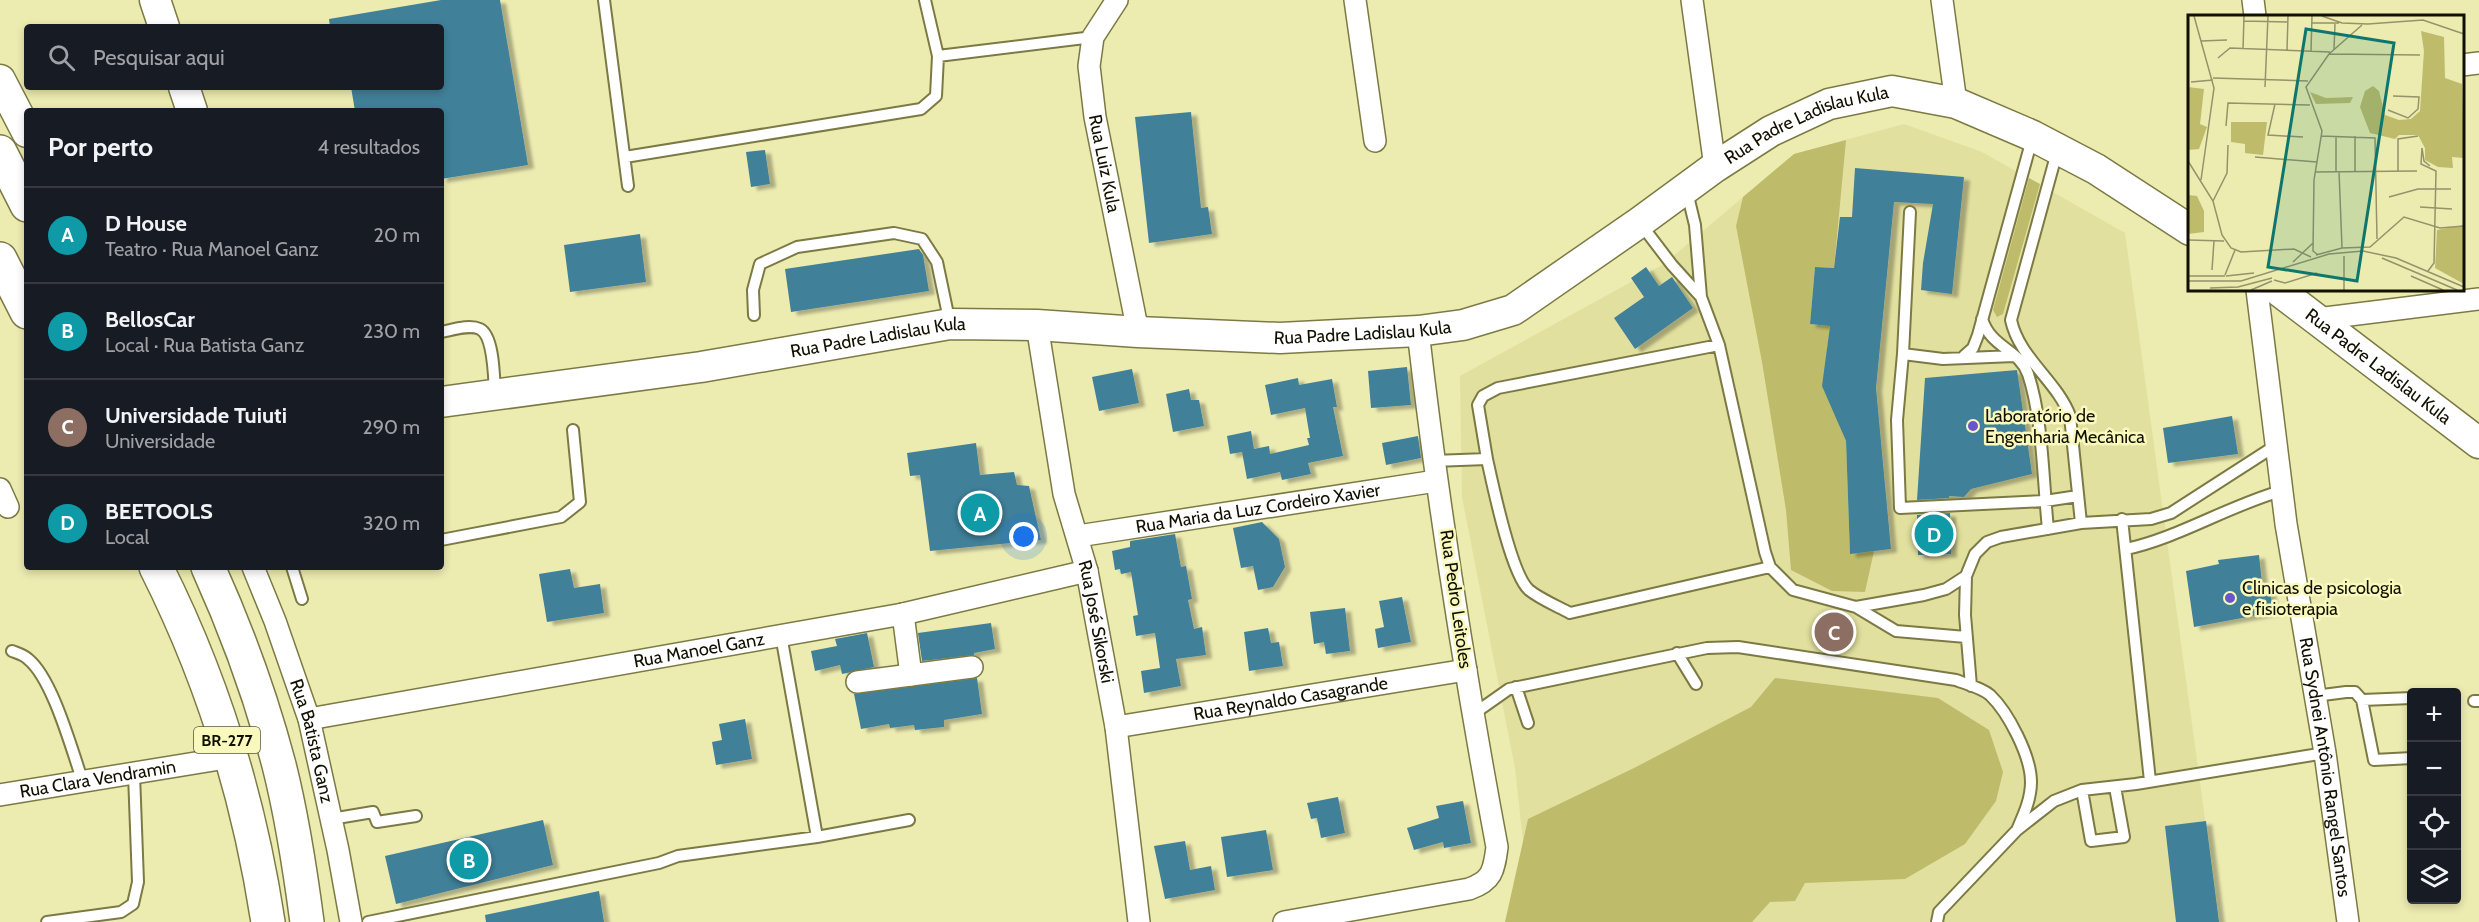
<!DOCTYPE html>
<html lang="pt">
<head>
<meta charset="utf-8">
<style>
	body { margin:0; font-family:Cabin,sans-serif; background:#242831; color:#f1f3f6 }
	.controls { position:absolute; right:18px; bottom:18px; display:grid; overflow:hidden; border-radius:6px; box-shadow:0 3px 9px #0003 }
	.controls button { width:54px; height:54px; display:grid; place-items:center; padding:0; border:0; border-bottom:2px solid #363941; background:#171b24; color:#f1f3f6; font:30px sans-serif }
	.you { position:absolute; left:1024px; top:537px; width:21px; height:21px; margin:-15px; border:4px solid #fff; border-radius:50%; background:#1a73e8; box-shadow:0 0 0 9px #1a73e833 }
	.badge { display:grid; place-items:center; width:39px; height:39px; border-radius:50%; background:#6b55cf; color:#fff; font-size:20px; font-weight:700 }
	.pin { position:absolute; translate:-50% -50%; border:3px solid #fff; box-shadow:0 2px 6px #0006 }
	.list { margin:0; padding:0; list-style:none }
	h2 { display:flex; justify-content:space-between; align-items:center; height:78px; margin:0; padding:0 24px; font-size:26px }
	h2 small { font-size:20px; font-weight:400; color:#9ea1a6 }
	.list li { display:grid; grid-template-columns:39px 1fr auto; gap:18px; align-items:center; box-sizing:border-box; height:96px; padding:0 24px; border-top:2px solid #363941 }
	.list b { display:block; font-size:22px; white-space:nowrap }
	.list p { margin:0; font-size:20px; white-space:nowrap; color:#9ea1a6 }
	.list em { font-size:20px; font-style:normal; color:#9ea1a6 }
	.icon { flex:none; width:33px; height:33px; fill:none; stroke:currentColor; stroke-width:2; stroke-linecap:round; stroke-linejoin:round }
	.map { position:relative; flex:none; width:2479px; height:922px; overflow:hidden }
	.search { position:absolute; background:#171b24; box-shadow:0 3px 9px #0003; left:24px; top:24px; width:420px; height:66px; display:flex; align-items:center; gap:15px; box-sizing:border-box; padding:0 21px; border-radius:6px; color:#9ea1a6; font-size:22px }
	.panel { position:absolute; background:#171b24; box-shadow:0 3px 9px #0003; left:24px; top:108px; width:420px; height:462px; border-radius:6px }
	.map>svg:first-child { display:block }
	.built { fill:#e2e09e }
	.green { fill:#bebb6b }
	.building { fill:#418099; filter:url(#shadow) }
	.lines { fill:none; stroke-linecap:round; stroke-linejoin:round }
	.lane-casing { stroke:#7c7a44; stroke-width:14 }
	.street-casing { stroke:#7c7a44; stroke-width:24 }
	.secondary-casing { stroke:#7c7a44; stroke-width:33 }
	.highway-casing { stroke:#7c7a44; stroke-width:36 }
	.lane { stroke:#fff; stroke-width:10 }
	.street { stroke:#fff; stroke-width:21 }
	.secondary { stroke:#fff; stroke-width:30 }
	.highway { stroke:#fff; stroke-width:33 }
	.poi-dot { fill:#6b55cf; stroke:#f9f8bd; stroke-width:2 }
	.labels { text-anchor:middle; dominant-baseline:central; stroke-width:5; stroke-linejoin:round; paint-order:stroke }
	.shield { fill:#f9f8bd; stroke:#575639; stroke-width:1.5 }
	.shield-label { font-size:16px; font-weight:bold; fill:#111000 }
	.street-label { font-size:18px; fill:#111000; stroke:#f9f8bd }
	.poi-label { font-size:18px; fill:#111000; stroke:#f9f8bd; text-anchor:start }
	.inset-road { fill:none; stroke:#94936a; stroke-width:1.5 }
	.view { fill:#0f766e; fill-opacity:0.15; stroke:#0f766e; stroke-width:3 }
	.inset-edge { fill:none; stroke:#111000; stroke-width:3 }
</style>
</head>
<body>
<div class="map">
<svg width="2479" height="922" viewBox="0 0 2479 922">
	<defs>
		<filter id="shadow"><feDropShadow dx="6" dy="3.5" stdDeviation="1.5" flood-color="#0004"/></filter>
	</defs>
	<rect width="100%" height="100%" fill="#ecebb0"/>
	<path class="built" d="M1904,124L1982,152L2125,233L2219,922H1532L1515,768L1462,497L1460,376L1664,264L1794,154Z"/>
	<path class="green" d="M1846,140L1834,268L1815,267L1810,324L1830,326L1823,386L1846,441L1850,553L1874,551L1865,592L1832,591L1791,570L1786,510L1762,362L1736,226L1743,197L1794,154Z
		M2029,178L2040,184L2003,314L1997,317L1993,310Z
		M1775,678L1938,698L1989,730L2003,772L1996,801L1965,844L1905,879L1805,883L1795,901L1770,902L1752,922H1505L1528,819L1634,768L1751,707Z"/>
	<path class="building" d="M441,0H500L528,165L441,179V111H355L351,87H441V27H330L329,19Z
		M1191,112L1201,208L1208,207L1212,234L1149,243L1135,117Z
		M765,150L770,184L751,187L746,152Z
		M1855,168L1964,177L1952,294L1921,290L1923,263L1933,204L1894,202L1876,388L1891,549L1850,554L1846,441L1822,386L1830,326L1810,324L1815,267L1834,268L1840,217H1852Z
		M640,234L646,282L570,292L564,245Z
		M919,249L923,255L929,291L791,312L785,269Z
		M1646,267L1659,286L1672,277L1693,308L1635,349L1614,318L1644,297L1631,278Z
		M1407,367L1411,405L1371,408L1368,371Z
		M1132,369L1139,403L1099,411L1092,377Z
		M2017,370L2032,474L1971,489L1964,497L1949,496V498L1917,500L1925,378Z
		M1298,378L1299,385L1332,379L1337,407H1333L1343,456L1308,463L1311,474L1282,480L1280,472L1247,479L1242,452L1230,454L1227,436L1251,431L1254,449L1269,446L1270,454L1309,445L1307,438H1310L1305,408L1271,415L1265,385Z
		M1189,389L1191,400H1199L1204,426L1173,432L1166,394Z
		M2232,416L2238,454L2168,463L2163,428Z
		M1418,436L1421,458L1386,465L1382,443Z
		M976,443L980,475L1014,472L1017,485L1029,486L1041,540L930,551L920,475L910,476L907,453Z
		M1950,513L1951,554L1918,555L1917,515Z
		M1262,522L1279,539L1285,567L1273,587L1258,590L1253,566L1241,568L1233,528Z
		M1175,534L1181,567L1186,566L1192,599L1188,600L1194,629L1202,627L1206,655L1176,659L1181,686L1144,693L1141,671L1160,668L1155,633L1136,636L1133,616L1138,615L1131,572L1121,574L1120,569L1115,570L1112,551L1130,547V541Z
		M2259,555L2262,583H2268L2274,612L2194,627L2186,571L2219,564L2218,560Z
		M570,569L574,588L600,584L604,613L547,622L539,574Z
		M1402,597L1411,642L1378,648L1375,629L1384,627L1379,601Z
		M1345,608L1350,651L1326,654L1324,642L1314,644L1310,612Z
		M991,623L995,649L974,653V655L922,661L918,633Z
		M1268,628L1271,643L1279,642L1283,666L1249,671L1244,632Z
		M867,633L874,667L842,674L840,665L815,671L811,651L837,646L835,639Z
		M977,678L982,714L944,720V727L915,730L914,725L890,728L889,724L861,729L854,694Z
		M745,719L752,759L716,765L712,742L722,740L719,724Z
		M1338,797L1345,833L1321,838L1317,818L1311,819L1307,803Z
		M1463,801L1471,843L1444,848L1443,842L1414,850L1407,828L1439,818L1436,806Z
		M543,820L553,865L396,904L385,856Z
		M2206,821L2219,922H2176L2165,826Z
		M1266,830L1273,870L1227,877L1221,837Z
		M1185,841L1190,870L1211,866L1215,890L1165,899L1154,846Z
		M599,891L604,922H486L485,915Z"/>
	<g class="lines">
		<defs>
			<path id="lane" d="M604,0L628,186
				M925,0L938,56
				M2057,152L2011,320C2019,358 2057,381 2070,416L2081,523
				M625,157L921,109L936,96L938,56L1093,37
				M1687,192L1695,225L1701,297L1719,345L1765,552L1770,567L1793,590L1856,607L1924,595L1946,589L1966,576L1975,554L1987,542L2001,537L2081,523L2151,519L2171,513L2275,446
				M1640,223L1672,265L1701,297
				M754,315L753,290L760,264L797,247L894,233L922,239L937,262L950,324
				M1982,319C1991,348 2019,349 2028,374C2043,419 2043,481 2048,529
				M441,332C452,330 469,324 480,329C494,336 494,378 495,393
				M1903,354L1910,212
				M1964,356L1973,348L1978,335L2032,139
				M2014,356L1943,359L1903,354L1897,420L1900,508L2045,501L2078,496
				M1487,459L1478,405L1483,396L1498,388L1719,345
				M1433,461L1487,459C1493,486 1511,574 1529,590C1540,599 1557,606 1570,613L1770,567
				M2122,519L2150,781
				M441,540L561,517L580,502L573,430
				M2126,549C2178,538 2228,506 2281,491
				M292,567L302,599
				M1966,576L1965,615L1971,686
				M1856,607L1896,631L1966,637
				M12,651C17,653 24,655 28,659C53,679 72,751 83,782
				M1677,653L1696,684
				M1516,687L1528,723
				M2315,696L2346,692H2355L2362,700L2374,760L2412,758
				M2362,700L2412,698
				M2474,701H2479
				M1472,715L1509,689L1707,648L1738,647L1956,680C1966,684 1982,688 1990,695C2008,712 2031,756 2031,782C2031,799 2024,814 2017,830
				M2082,790L2091,841L2124,837L2115,787
				M331,819L373,812L377,822L416,816
				M817,837L909,820
				M47,922L121,912L133,904L138,882L134,774
				M368,922L659,863L678,856L817,837L781,635
				M1937,922L1939,912L2017,830L2054,801L2082,790L2136,784L2325,753"/>
			<g id="street">
				<path id="s1" d="M1117,0L1093,37L1089,66L1095,117L1138,332"/>
				<path d="M1355,0L1375,141"/>
				<path d="M1692,0L1715,167"/>
				<path d="M1942,0L1956,103"/>
				<path d="M2253,0L2255,16"/>
				<path d="M2462,65L2479,63"/>
				<path id="s2" d="M2257,290L2286,524L2325,753L2348,922"/>
				<path d="M2317,319L2479,299"/>
				<path id="s3" d="M1037,325L1064,494L1087,571L1116,727L1139,922"/>
				<path d="M0,489L8,507"/>
				<path id="s4" d="M1078,536L1436,481"/>
				<path id="s5" d="M253,567L275,621L309,719L338,850L351,922"/>
				<path d="M903,614L911,675"/>
				<path d="M857,682L972,667"/>
				<path id="s6" d="M309,719L903,614L1087,571"/>
				<path id="s7" d="M1116,727L1466,670"/>
				<path id="s8" d="M0,795L232,757"/>
				<path d="M1284,922L1469,889C1492,881 1494,871 1497,847C1465,676 1438,504 1418,331"/>
			</g>
			<g id="secondary">
				<path d="M155,0L164,27"/>
				<path d="M0,80L27,132"/>
				<path d="M184,87L192,111"/>
				<path id="s9" d="M2278,290L2479,443"/>
				<path id="s10" d="M441,402L701,367L950,324L1037,325L1138,332L1280,338L1418,331L1463,325L1513,310L1640,222L1715,167L1771,131L1829,104L1892,91L1956,103L2033,136L2096,169L2190,230"/>
			</g>
			<path id="highway" d="M0,152L27,205
				M0,259L27,312
				M156,567C213,680 249,798 268,922
				M208,567C237,631 261,697 279,765C292,816 300,869 307,922"/>
		</defs>
		<use href="#lane" class="lane-casing"/>
		<use href="#street" class="street-casing"/>
		<use href="#secondary" class="secondary-casing"/>
		<use href="#highway" class="highway-casing"/>
		<use href="#lane" class="lane"/>
		<use href="#street" class="street"/>
		<use href="#secondary" class="secondary"/>
		<use href="#highway" class="highway"/>
	</g>
	<g class="poi-dot">
		<circle cx="1973" cy="426" r="6"/>
		<circle cx="2230" cy="598" r="6"/>
	</g>
	<g class="labels">
		<rect class="shield" x="194" y="727" width="66" height="26" rx="4.5"/>
		<g class="shield-label">
			<text x="227" y="740">BR-277</text>
		</g>
		<g class="street-label">
			<text stroke="none"><textPath href="#s10" startOffset="1431">Rua Padre Ladislau Kula</textPath></text>
			<text stroke="none"><textPath href="#s1" startOffset="172">Rua Luiz Kula</textPath></text>
			<text stroke="none"><textPath href="#s10" startOffset="928">Rua Padre Ladislau Kula</textPath></text>
			<text stroke="none"><textPath href="#s10" startOffset="442">Rua Padre Ladislau Kula</textPath></text>
			<text stroke="none"><textPath href="#s9" startOffset="126">Rua Padre Ladislau Kula</textPath></text>
			<text stroke="none"><textPath href="#s4" startOffset="182">Rua Maria da Luz Cordeiro Xavier</textPath></text>
			<text transform="translate(1456 599) rotate(82)">Rua Pedro Leitoles</text>
			<text stroke="none"><textPath href="#s3" startOffset="303">Rua José Sikorski</textPath></text>
			<text stroke="none"><textPath href="#s6" startOffset="396">Rua Manoel Ganz</textPath></text>
			<text stroke="none"><textPath href="#s7" startOffset="177">Rua Reynaldo Casagrande</textPath></text>
			<text stroke="none"><textPath href="#s5" startOffset="184">Rua Batista Ganz</textPath></text>
			<text stroke="none"><textPath href="#s2" startOffset="482">Rua Sydnei Antônio Rangel Santos</textPath></text>
			<text stroke="none"><textPath href="#s8" startOffset="99">Rua Clara Vendramin</textPath></text>
		</g>
		<g class="poi-label">
			<text x="1985" y="416">Laboratório de<tspan x="1985" dy="21">Engenharia Mecânica</tspan></text>
			<text x="2242" y="588">Clinicas de psicologia<tspan x="2242" dy="21">e fisioterapia</tspan></text>
		</g>
	</g>
	<g transform="translate(2188 15)">
		<rect width="276" height="276" fill="#ecebb0"/>
		<path d="M233,16L256,22L257,63L274,69L276,143L264,142L265,153L250,152L237,145V133L230,120H211L207,124L182,118L172,92L177,76L185,71L191,76L197,100L211,105L223,104L232,96L236,36ZM0,72L16,74L12,109L19,112L11,134L0,135ZM122,77L138,83L165,82L162,88L128,89ZM43,107H79L75,140L57,138V129L43,127ZM0,180L9,181L16,196V217L0,219ZM276,210V269L247,253L249,215Z" fill="#bebb6b"/>
		<path class="inset-road" d="M6,1L26,73L13,165M134,1L154,8L180,9L235,5L276,19M56,6L99,7M124,8H151M13,26L39,25M55,34L56,1M146,34L147,9M99,35L100,1M123,36L124,1M141,39L232,40M30,43L42,33L142,37M25,63L120,66M3,67L25,65M77,72L80,1M87,89L80,120L115,122M200,95L220,103L230,94L231,82L205,81M38,111L40,88L122,90M133,121L187,123L189,224M167,121V156M234,133L233,149L248,156L246,248L240,256M234,133L236,146L242,151M67,142L129,147M0,146L25,186L34,220L43,233L53,237L106,234L123,242M148,156V121M151,156L154,233M210,156V124L230,121M127,157L229,156M201,182L230,174H263M25,186L39,158L40,130M232,192L264,194M0,225L36,226M128,240L154,233L182,232L216,202L252,213L276,211M130,240L125,236L126,165L134,116L118,72L141,39L174,10M156,241V275M194,243L269,275M105,247L125,228M24,255L26,226M37,260L47,235M0,261H37M38,261L66,258M223,261L255,275M86,265L97,268L129,258M0,266H53L141,239L175,236L208,243L276,272M22,273L50,272L84,263M63,275L84,266"/>
		<path class="view" d="M118,14L206,28L169,266L80,252Z"/>
		<rect width="276" height="276" class="inset-edge"/>
	</g>
</svg>
<div class="controls">
<button>+</button>
<button>−</button>
<button><svg class="icon" aria-label="locate" viewBox="0 0 24 24"><circle cx="12" cy="12" r="6"/><path d="M12 2v4M12 18v4M2 12h4M18 12h4"/></svg></button>
<button><svg class="icon" aria-label="layers" viewBox="0 0 24 24"><path d="M12 4l9 5-9 5-9-5zM3 14l9 5 9-5"/></svg></button>
</div>
<div class="you"></div>
<div class="pin badge" style="left:980px;top:513px;background:#0f9aa8">A</div>
<div class="pin badge" style="left:469px;top:860px;background:#0f9aa8">B</div>
<div class="pin badge" style="left:1834px;top:632px;background:#8d6e63">C</div>
<div class="pin badge" style="left:1934px;top:534px;background:#0f9aa8">D</div>
<div class="search"><svg class="icon" aria-label="search" viewBox="0 0 24 24"><circle cx="10" cy="10" r="6"/><path d="M15 15l6 6"/></svg>Pesquisar aqui</div>
<section class="panel">
<h2>Por perto<small>4 resultados</small></h2>
<ul class="list">
<li><span class="badge" style="background:#0f9aa8">A</span><div><b>D House</b><p>Teatro · Rua Manoel Ganz</p></div><em>20 m</em></li>
<li><span class="badge" style="background:#0f9aa8">B</span><div><b>BellosCar</b><p>Local · Rua Batista Ganz</p></div><em>230 m</em></li>
<li><span class="badge" style="background:#8d6e63">C</span><div><b>Universidade Tuiuti</b><p>Universidade</p></div><em>290 m</em></li>
<li><span class="badge" style="background:#0f9aa8">D</span><div><b>BEETOOLS</b><p>Local</p></div><em>320 m</em></li>
</ul>
</section>
</div>
</body>
</html>
